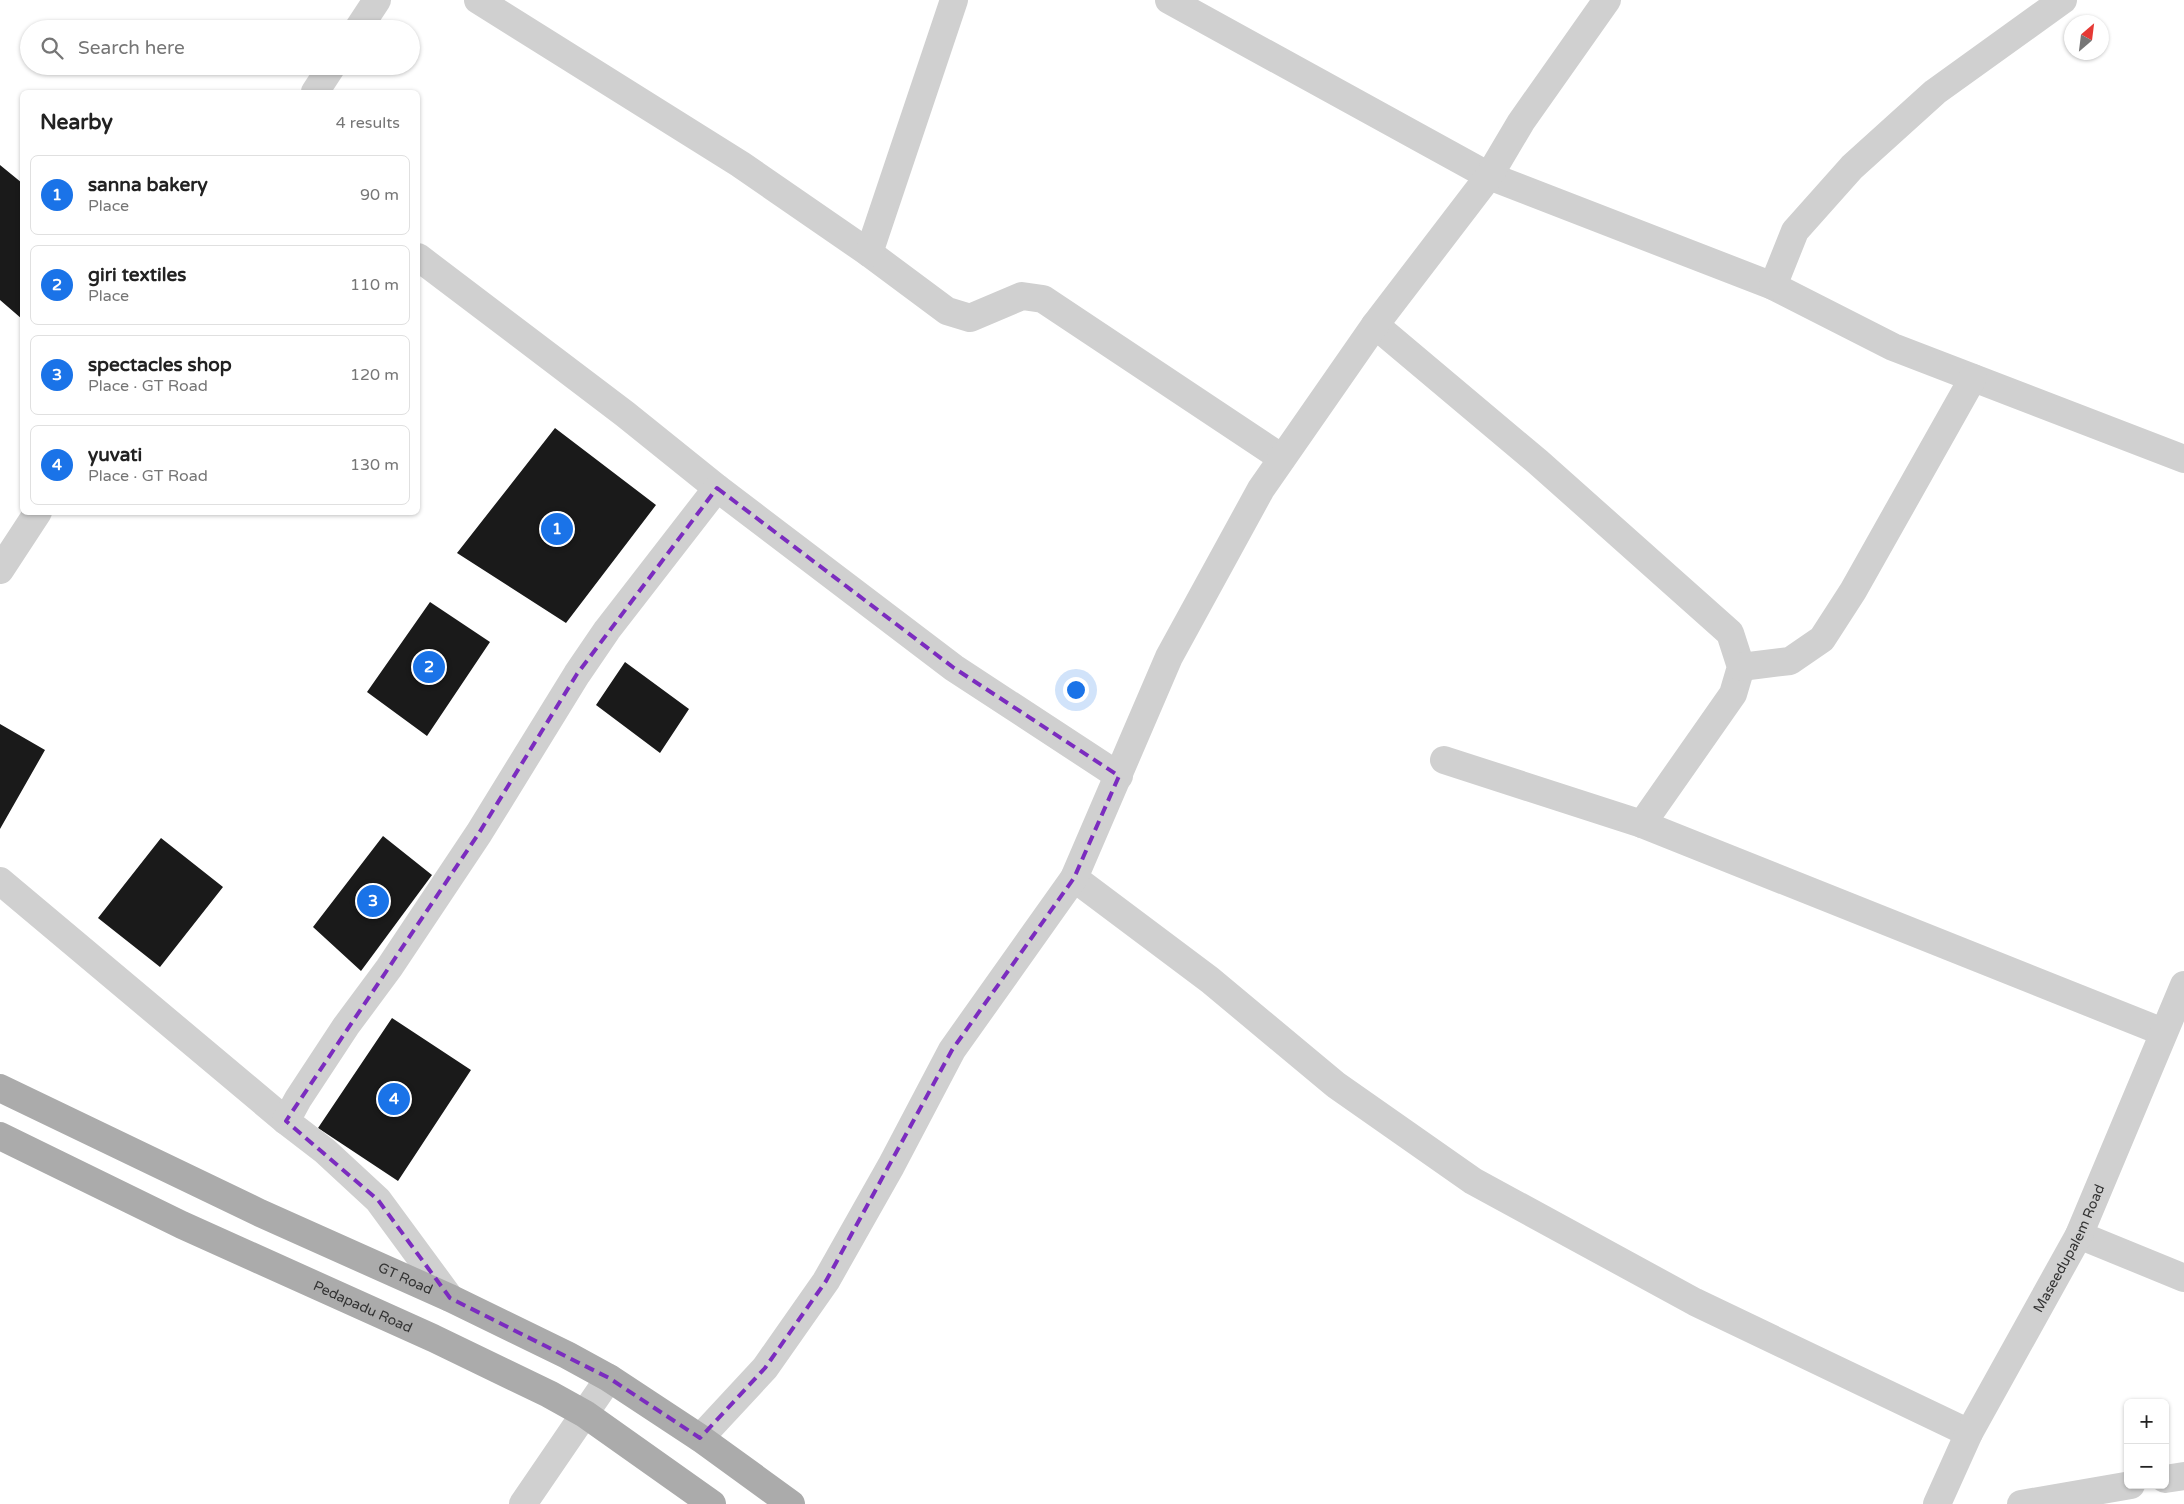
<!DOCTYPE html>
<html lang="en">
<head>
<meta charset="utf-8">
<style>
	body { margin:0; font-family:"Varela Round",sans-serif; background:#f2f2f2; color:#222 }
	.controls { position:absolute; right:15px; bottom:15px; display:grid; overflow:hidden; border-radius:8px; box-shadow:0 1px 4px #0004 }
	.controls button { width:45px; height:45px; display:grid; place-items:center; padding:0; border:0; border-bottom:1px solid #e0e0e0; background:#fff; color:#222; font:25px sans-serif }
	.compass { position:absolute; left:2064px; top:15px; width:45px; height:45px; border-radius:50%; background:#fff; box-shadow:0 1px 4px #0004; rotate:28deg }
	.you { position:absolute; left:1075px; top:689px; width:18px; height:18px; margin:-12px; border:4px solid #fff; border-radius:50%; background:#1a73e8; box-shadow:0 0 0 8px #1a73e833 }
	.badge { display:grid; place-items:center; width:32px; height:32px; border-radius:50%; background:#1a73e8; color:#fff; font-size:16px; font-weight:700 }
	.pin { position:absolute; translate:-50% -50%; border:2px solid #fff; box-shadow:0 1px 5px #0006 }
	.list { margin:0; padding:0; list-style:none }
	h2 { display:flex; justify-content:space-between; align-items:center; height:65px; margin:0; padding:0 20px; font-size:21px }
	h2 small { font-size:16px; font-weight:400; color:#767676 }
	.list li { display:grid; grid-template-columns:32px 1fr auto; gap:15px; align-items:center; box-sizing:border-box; height:80px; margin:0 10px 10px; padding:0 10px; border:1px solid #e0e0e0; border-radius:8px }
	.list b { display:block; font-size:19px; white-space:nowrap }
	.list p { margin:0; font-size:16px; white-space:nowrap; color:#767676 }
	.list em { font-size:16px; font-style:normal; color:#767676 }
	.icon { flex:none; width:28px; height:28px; fill:none; stroke:currentColor; stroke-width:2; stroke-linecap:round; stroke-linejoin:round }
	.map { position:relative; flex:none; width:2184px; height:1504px; overflow:hidden }
	.search { position:absolute; background:#fff; box-shadow:0 1px 4px #0004; left:20px; top:20px; width:400px; height:55px; display:flex; align-items:center; gap:12px; box-sizing:border-box; padding:0 18px; border-radius:28px; color:#767676; font-size:19px }
	.panel { position:absolute; background:#fff; box-shadow:0 1px 4px #0004; left:20px; top:90px; width:400px; height:425px; border-radius:8px }
	.map>svg:first-child { display:block }
	.building { fill:#1a1a1a }
	.lines { fill:none; stroke-linecap:round; stroke-linejoin:round }
	.minor { stroke:#d0d0d0; stroke-width:28 }
	.major { stroke:#ababab; stroke-width:28 }
	.marked { fill:none; stroke:#7b2cbf; stroke-width:4; stroke-dasharray:10 6; stroke-linejoin:round }
	.labels { text-anchor:middle; dominant-baseline:central; stroke-width:5; stroke-linejoin:round; paint-order:stroke }
	.street-label { font-size:14px; fill:#333; stroke:#fff }
</style>
</head>
<body>
<div class="map">
<svg width="2184" height="1504" viewBox="0 0 2184 1504">
	<rect width="100%" height="100%" fill="#fff"/>
	<path class="building" d="M0,165L22,183V319L0,300Z
		M555,428L656,505L566,623L457,553Z
		M430,602L490,642L427,736L367,692Z
		M625,662L689,709L660,753L596,705Z
		M0,724L45,750L0,829Z
		M383,836L432,875L361,971L313,927Z
		M161,838L223,887L160,967L98,918Z
		M392,1018L471,1070L398,1181L318,1128Z"/>
	<g class="lines">
		<g class="minor">
			<path d="M478,0L740,164L869,253L947,311L970,318L1022,296L1043,299L1282,458"/>
			<path d="M1169,0L1489,176L1773,286L1893,347L2184,459"/>
			<path d="M358,29L377,0"/>
			<path d="M315,92L332,66"/>
			<path d="M869,253L954,0"/>
			<path d="M418,257L625,414L717,488L954,668L1119,776"/>
			<path d="M1773,286L1795,231L1852,167L1935,92L2063,0"/>
			<path d="M1375,325L1538,462L1730,633L1741,667L1733,694L1642,824"/>
			<path d="M0,570L38,512"/>
			<path d="M1741,667L1790,661L1822,639L1853,591L1973,378"/>
			<path d="M1444,760L1642,824L2163,1032"/>
			<path d="M1074,878L1210,980L1336,1085L1473,1181L1695,1302L1969,1433"/>
			<path d="M0,881L286,1121L325,1151L378,1200L450,1298"/>
			<path d="M286,1121L298,1099L346,1026L389,968L479,833L577,674L607,630L717,488"/>
			<path d="M2079,1235L2184,1278"/>
			<path d="M700,1438L765,1368L826,1281L891,1166L952,1050L1074,878L1169,657L1261,489L1375,325L1489,176L1521,122L1607,0"/>
			<path d="M2165,1479L2184,1476"/>
			<path d="M523,1504L609,1378"/>
			<path id="s1" d="M1937,1504L1969,1433L2079,1235L2184,985"/>
			<path d="M2021,1504L2131,1485"/>
		</g>
		<g class="major">
			<path id="s2" d="M0,1088L260,1213L450,1298L567,1355L609,1378L700,1438L791,1504"/>
			<path id="s3" d="M0,1136L182,1225L433,1338L549,1394L585,1414L712,1504"/>
		</g>
	</g>
	<path class="marked" d="M717,488L954,668L1119,776L1074,878L952,1050L826,1281L765,1368L700,1438L609,1378L450,1298L378,1200L286,1121L479,833L577,674Z"/>
	<g class="labels">
		<g class="street-label">
			<text stroke="none"><textPath href="#s1" startOffset="288">Maseedupalem Road</textPath></text>
			<text stroke="none"><textPath href="#s2" startOffset="448">GT Road</textPath></text>
			<text stroke="none"><textPath href="#s3" startOffset="401">Pedapadu Road</textPath></text>
		</g>
	</g>
</svg>
<div class="controls">
<button>+</button>
<button>−</button>
</div>
<svg class="compass" viewBox="-18 -18 36 36"><path d="M0-13l5 13h-10z" fill="#e53935"/><path d="M0 13l5-13h-10z" fill="#767676"/></svg>
<div class="you"></div>
<div class="pin badge" style="left:557px;top:529px">1</div>
<div class="pin badge" style="left:429px;top:667px">2</div>
<div class="pin badge" style="left:373px;top:901px">3</div>
<div class="pin badge" style="left:394px;top:1099px">4</div>
<div class="search"><svg class="icon" aria-label="search" viewBox="0 0 24 24"><circle cx="10" cy="10" r="6"/><path d="M15 15l6 6"/></svg>Search here</div>
<section class="panel">
<h2>Nearby<small>4 results</small></h2>
<ul class="list">
<li><span class="badge">1</span><div><b>sanna bakery</b><p>Place</p></div><em>90 m</em></li>
<li><span class="badge">2</span><div><b>giri textiles</b><p>Place</p></div><em>110 m</em></li>
<li><span class="badge">3</span><div><b>spectacles shop</b><p>Place · GT Road</p></div><em>120 m</em></li>
<li><span class="badge">4</span><div><b>yuvati</b><p>Place · GT Road</p></div><em>130 m</em></li>
</ul>
</section>
</div>
</body>
</html>
